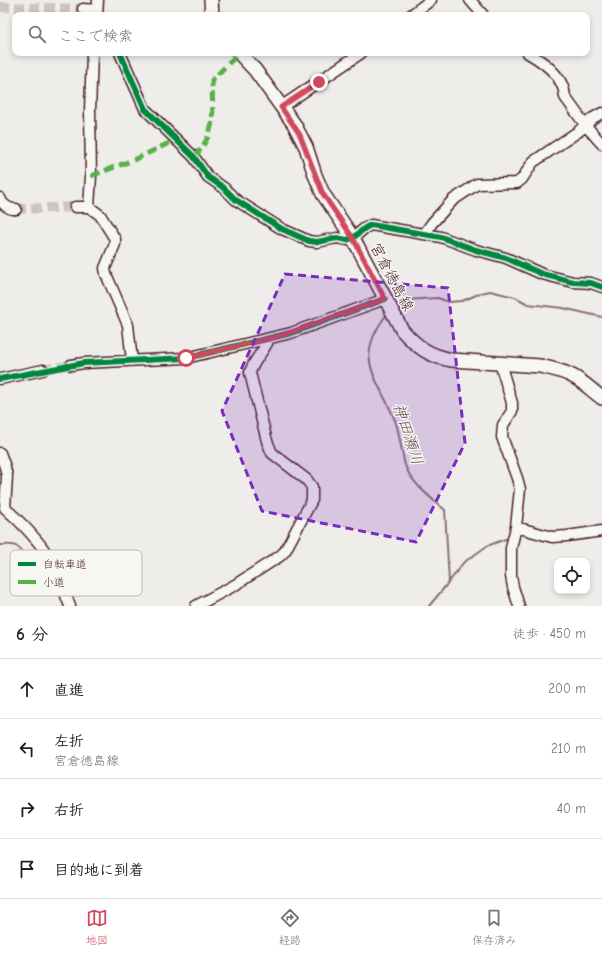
<!DOCTYPE html>
<html lang="ja">
<head>
<meta charset="utf-8">
<style>
	body { margin:0; font-family:"Comic Neue","Klee One",sans-serif; background:#f6f6f6; color:#222 }
	.controls { position:absolute; right:12px; bottom:12px; display:grid; overflow:hidden; border-radius:8px; box-shadow:0 2px 6px #0003 }
	.controls button { width:36px; height:36px; display:grid; place-items:center; padding:0; border:0; border-bottom:1px solid #e0e0e0; background:#fff; color:#222; font:20px sans-serif }
	.stop { position:absolute; width:12px; height:12px; margin:-9px; border:3px solid #d1495b; border-radius:50%; background:#fff }
	.stop.end { background:#d1495b; border-color:#fff; box-shadow:0 1px 4px #0008 }
	.list { margin:0; padding:0; list-style:none }
	h2 { display:flex; justify-content:space-between; align-items:center; height:52px; margin:0; padding:0 16px; font-size:17px }
	h2 small { font-size:13px; font-weight:400; color:#767676 }
	.list li { display:grid; grid-template-columns:26px 1fr auto; gap:12px; align-items:center; box-sizing:border-box; height:60px; padding:0 16px; border-top:1px solid #e0e0e0 }
	.list b { display:block; font-size:15px; white-space:nowrap }
	.list p { margin:0; font-size:13px; white-space:nowrap; color:#767676 }
	.list em { font-size:13px; font-style:normal; color:#767676 }
	.icon { flex:none; width:22px; height:22px; fill:none; stroke:currentColor; stroke-width:2; stroke-linecap:round; stroke-linejoin:round }
	.map { position:relative; flex:none; width:602px; height:606px; overflow:hidden }
	.search { position:absolute; background:#fff; box-shadow:0 2px 6px #0003; left:12px; right:12px; top:12px; height:44px; display:flex; align-items:center; gap:10px; box-sizing:border-box; padding:0 14px; border-radius:8px; color:#767676; font-size:15px }
	.sheet { height:292px; background:#fff }
	nav { display:flex; justify-content:space-around; align-items:center; box-sizing:border-box; height:56px; border-top:1px solid #e0e0e0; background:#fff; font-size:11px; color:#767676 }
	nav a { display:grid; justify-items:center; gap:2px }
	nav .on { color:#d1495b }
	.map>svg:first-child { display:block }
	.lines { fill:none; stroke-linecap:round; stroke-linejoin:round }
	.stream { stroke:#8a6f74; stroke-width:2 }
	.minor-tunnel { stroke:#cec4c4; stroke-width:10; stroke-dasharray:10 5; stroke-linecap:butt }
	.minor-casing { stroke:#4a1f2b; stroke-width:13 }
	.major-casing { stroke:#4a1f2b; stroke-width:16 }
	.minor { stroke:#f6f6f2; stroke-width:10 }
	.major { stroke:#f6f6f2; stroke-width:13 }
	.quiet { stroke:#57b146; stroke-width:5; stroke-dasharray:10 5; stroke-linecap:butt }
	.cycleway-casing { stroke:#f6f6f2; stroke-width:8 }
	.cycleway { stroke:#00873e; stroke-width:6 }
	.route { stroke:#d1495b; stroke-width:5 }
	.marked { fill:#7b2cbf; fill-opacity:0.2; stroke:#7b2cbf; stroke-width:3; stroke-dasharray:8 5; stroke-linejoin:round }
	.labels { text-anchor:middle; dominant-baseline:central; stroke-width:3; stroke-linejoin:round; paint-order:stroke }
	.street-label { font-size:15px; fill:#4a1f2b; stroke:#f6f6f2 }
	.water-label { font-size:16px; font-style:italic; fill:#6f4e56; stroke:#f6f6f2 }
	.key { fill:#f6f6f2; stroke:#c2b6b6; stroke-width:1 }
	.key-label { font-size:11px; fill:#4a1f2b }
</style>
</head>
<body>
<div class="map">
<svg width="602" height="606" viewBox="0 0 602 606">
	<rect width="100%" height="100%" fill="#efedea"/>
	<filter id="ink" filterUnits="userSpaceOnUse"><feTurbulence type="fractalNoise" baseFrequency=".025" numOctaves="2"/><feDisplacementMap in="SourceGraphic" scale="8" xChannelSelector="R" yChannelSelector="G"/><feConvolveMatrix kernelMatrix="1 2 1 2 8 2 1 2 1" color-interpolation-filters="sRGB"/></filter>
	<g filter="url(#ink)">
		<g class="lines">
			<path class="stream" d="M396,306L405,300L438,298L449,302L462,301L481,293L490,291L515,297L528,304L563,308L602,317
				M387,314C351,361 379,378 396,423C400,436 401,451 405,465C411,483 431,498 445,510L449,582
				M0,545C5,545 11,544 16,546C23,550 27,560 32,566C41,576 52,582 60,592
				M429,606L449,582L463,563L487,546L511,537"/>
			<path class="minor-tunnel" d="M0,7L83,9
				M16,209L75,207
				M43,370L71,365"/>
			<defs>
				<path id="minor" d="M470,0L483,15
					M83,9L97,10
					M97,15L98,0
					M411,15L431,0
					M92,53L90,111L91,176L89,207L100,215L115,239V244L105,268L106,274L128,325L132,361
					M120,53L145,109L194,157L208,177L224,188L236,200L282,229L309,241L317,242L337,238L347,240L353,238L365,228L371,225L441,237L476,250L506,258L542,274L573,282L591,283L602,287
					M528,53C544,62 564,77 565,97L586,126L602,144
					M281,107L361,53
					M0,198C2,204 9,210 16,209
					M75,207H89
					M425,233L432,223L453,200L477,184L517,183L522,179L533,162L579,131L593,118L602,113
					M500,363L512,403V411L503,425L502,437L517,478L520,489L516,527L511,548V576L513,587L519,606
					M71,365L84,363L186,358L291,333L385,299
					M0,379L43,370
					M0,453L5,467L7,476L5,508C24,525 44,545 55,568C61,580 65,594 70,606
					M516,527L552,537L567,536L602,531
					M196,606L235,585L280,556L285,551L312,500V487L307,480L272,453L267,441L250,373C253,360 264,352 269,339"/>
				<path id="major" d="M211,0L212,15
					M239,53L255,70L294,124L306,147L315,175L323,194L353,238L402,330C417,347 429,356 452,360L540,366C549,368 559,370 568,374C581,379 591,390 602,398"/>
			</defs>
			<use href="#minor" class="minor-casing"/>
			<use href="#major" class="major-casing"/>
			<use href="#minor" class="minor"/>
			<use href="#major" class="major"/>
			<path class="quiet" d="M194,157C218,132 212,111 212,80L239,53
				M91,176L136,159L167,144L178,142"/>
			<defs>
				<path id="cycleway" d="M120,53L145,109L194,157L208,177L224,188L236,200L282,229L309,241L317,242L337,238L347,240L353,238L365,228L371,225L441,237L476,250L506,258L542,274L573,282L591,283L602,287
					M0,379L84,363L186,358L291,333L385,299"/>
			</defs>
			<use href="#cycleway" class="cycleway-casing"/>
			<use href="#cycleway" class="cycleway"/>
		</g>
	</g>
	<g class="lines" filter="url(#ink)">
		<path class="route" d="M186,358L280,336L385,299L353,238L323,194L300,135L281,107L319,82"/>
	</g>
	<path class="marked" d="M285,274L448,288L465,443L416,542L262,511L222,411Z"/>
	<g class="labels">
		<g class="street-label">
			<text transform="translate(392 277) rotate(62)">宮倉徳島線</text>
		</g>
		<g class="water-label">
			<text transform="translate(408 434) rotate(72)">神田瀬川</text>
		</g>
	</g>
	<rect x="10" y="550" width="132" height="46" rx="6" class="key"/>
	<rect x="18" y="562" width="18" height="4" fill="#00873e"/>
	<rect x="18" y="580" width="18" height="4" fill="#57b146"/>
	<g class="key-label">
		<text x="43" y="568">自転車道</text>
		<text x="43" y="586">小道</text>
	</g>
</svg>
<div class="controls">
<button><svg class="icon" aria-label="locate" viewBox="0 0 24 24"><circle cx="12" cy="12" r="6"/><path d="M12 2v4M12 18v4M2 12h4M18 12h4"/></svg></button>
</div>
<div class="stop" style="left:186px;top:358px"></div>
<div class="stop end" style="left:319px;top:82px"></div>
<div class="search"><svg class="icon" aria-label="search" viewBox="0 0 24 24"><circle cx="10" cy="10" r="6"/><path d="M15 15l6 6"/></svg>ここで検索</div>
</div>
<section class="sheet">
<h2>6 分<small>徒歩 · 450 m</small></h2>
<ul class="list">
<li><svg class="icon" aria-label="ahead" viewBox="0 0 24 24"><path d="M12 20V5M6 11l6-6 6 6"/></svg><div><b>直進</b></div><em>200 m</em></li>
<li><svg class="icon" aria-label="left" viewBox="0 0 24 24"><path d="M17 20v-9H6M10 6l-5 5 5 5"/></svg><div><b>左折</b><p>宮倉徳島線</p></div><em>210 m</em></li>
<li><svg class="icon" aria-label="right" viewBox="0 0 24 24"><path d="M7 20v-9h11M14 6l5 5-5 5"/></svg><div><b>右折</b></div><em>40 m</em></li>
<li><svg class="icon" aria-label="arrive" viewBox="0 0 24 24"><path d="M6 21V4h12l-3 4 3 4H6"/></svg><div><b>目的地に到着</b></div></li>
</ul>
</section>
<nav>
<a class="on"><svg class="icon" aria-label="map" viewBox="0 0 24 24"><path d="M3 6l6-2 6 2 6-2v14l-6 2-6-2-6 2zM9 4v14M15 6v14"/></svg>地図</a>
<a><svg class="icon" aria-label="directions" viewBox="0 0 24 24"><path d="M12 3l9 9-9 9-9-9zM9 14v-3h6M13 9l2 2-2 2"/></svg>経路</a>
<a><svg class="icon" aria-label="saved" viewBox="0 0 24 24"><path d="M7 4h10v16l-5-4-5 4z"/></svg>保存済み</a>
</nav>
</body>
</html>
